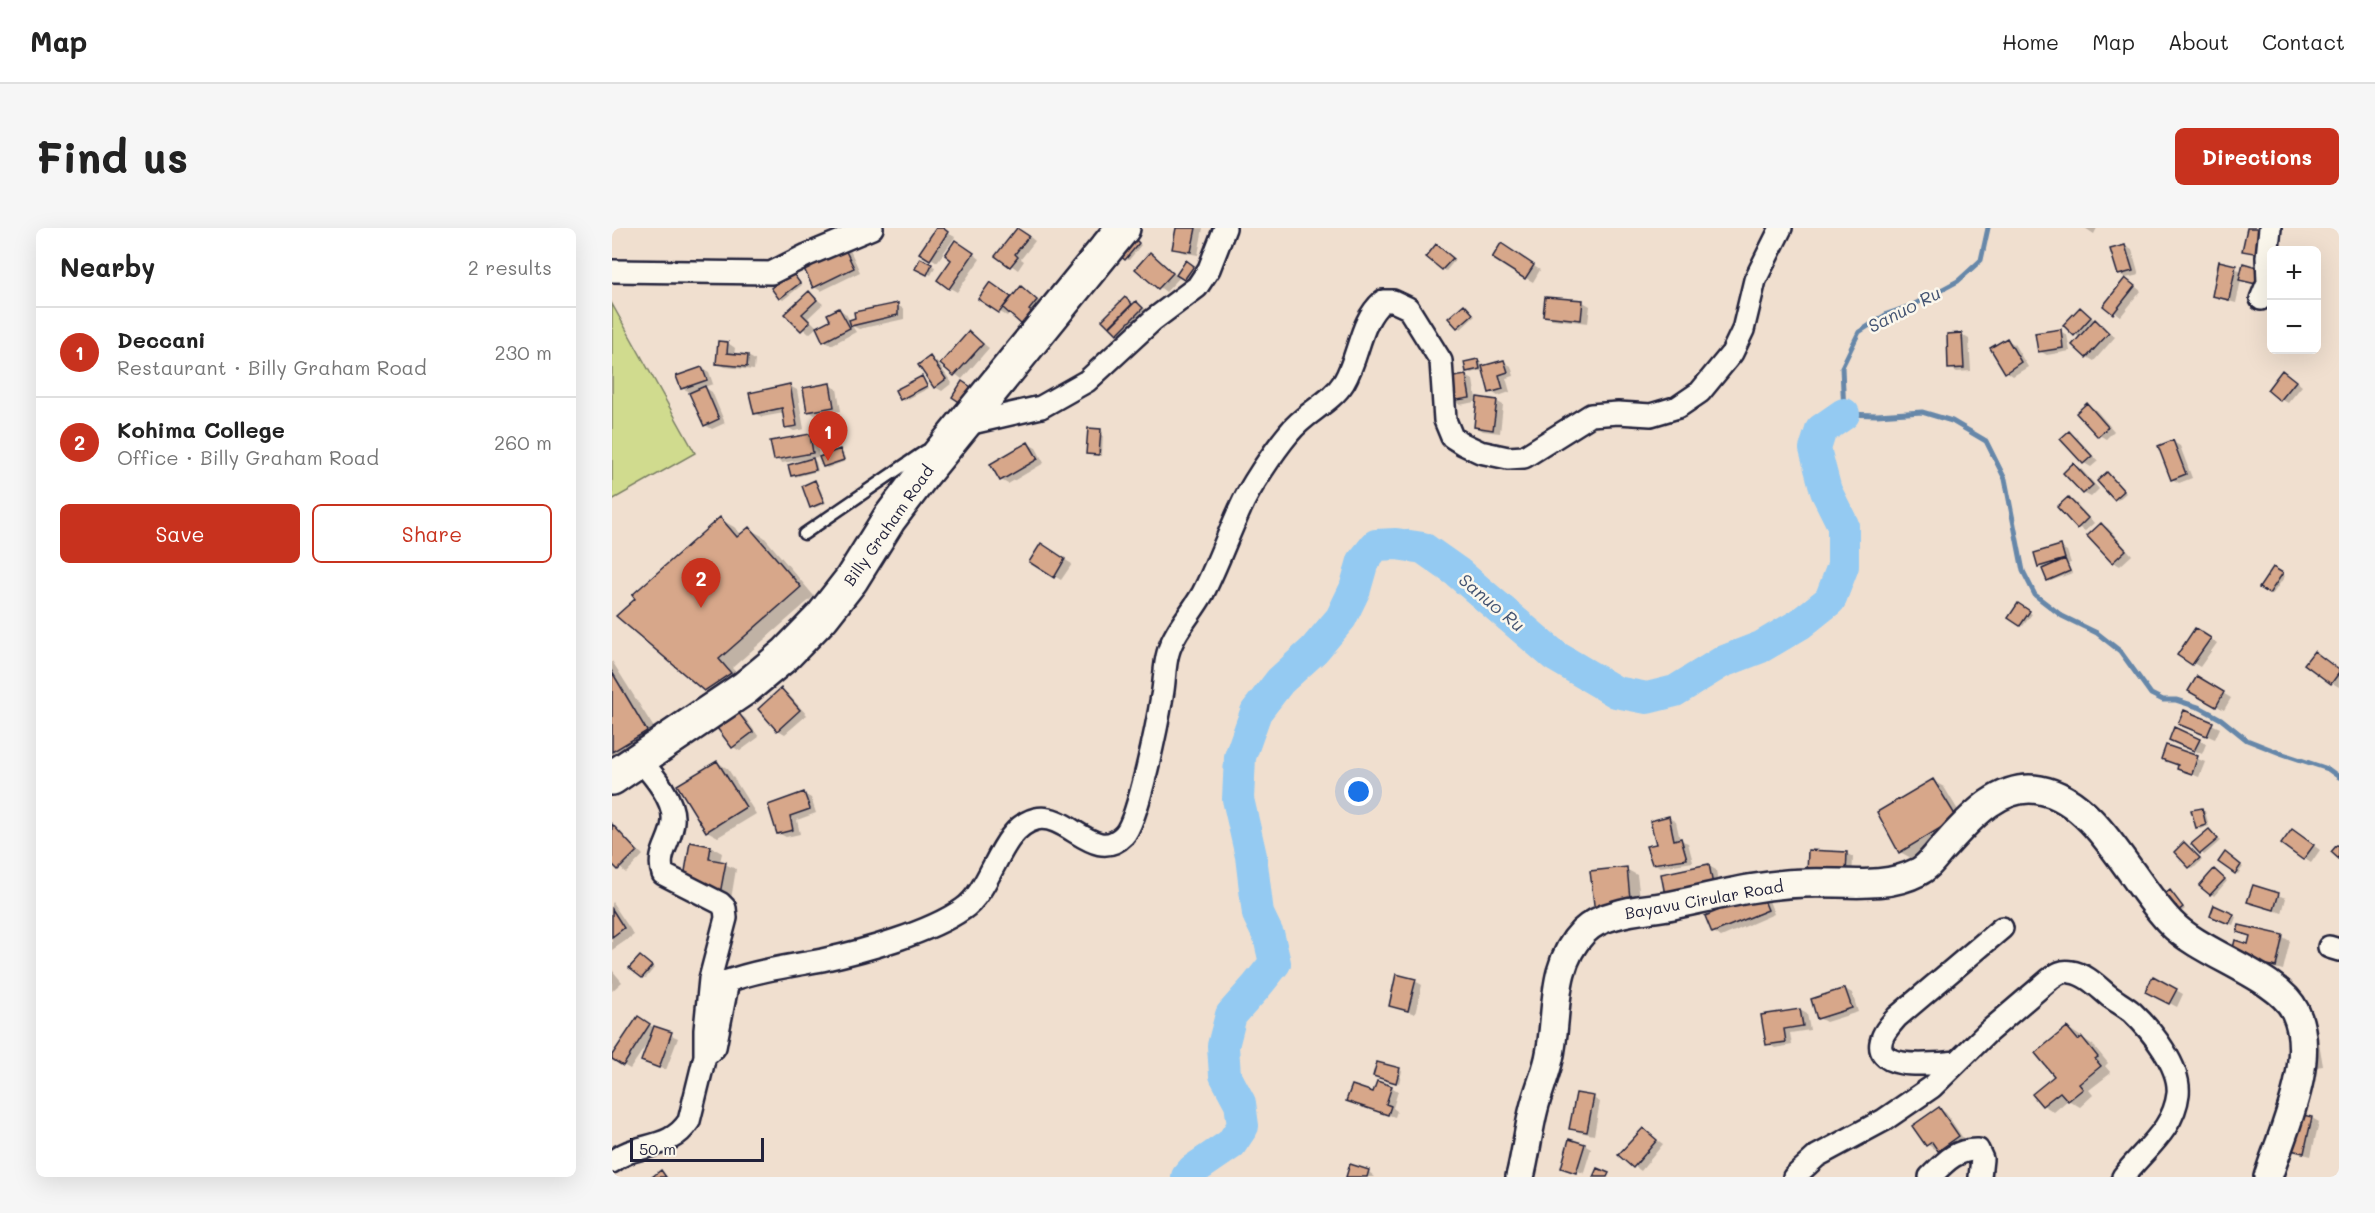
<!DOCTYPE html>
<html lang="en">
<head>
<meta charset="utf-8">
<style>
	body { margin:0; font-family:Mali,sans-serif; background:#f6f6f6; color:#222 }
	.controls { position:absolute; right:18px; top:18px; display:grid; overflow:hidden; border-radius:9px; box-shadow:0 6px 24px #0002 }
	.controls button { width:54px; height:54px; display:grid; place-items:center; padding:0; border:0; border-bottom:2px solid #e0e0e0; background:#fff; color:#222; font:30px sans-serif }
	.scale { position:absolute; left:18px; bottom:15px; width:134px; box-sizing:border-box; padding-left:6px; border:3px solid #22223b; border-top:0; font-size:16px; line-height:21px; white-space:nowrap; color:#22223b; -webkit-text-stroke:4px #fbf7ec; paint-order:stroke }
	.you { position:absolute; left:747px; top:564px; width:21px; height:21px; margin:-15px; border:4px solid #fff; border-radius:50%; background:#1a73e8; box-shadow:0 0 0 9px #1a73e833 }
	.badge { display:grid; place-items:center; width:39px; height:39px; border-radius:50%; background:#c8321e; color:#fff; font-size:20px; font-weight:700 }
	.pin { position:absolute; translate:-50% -50px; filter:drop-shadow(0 2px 3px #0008) }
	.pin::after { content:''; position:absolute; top:32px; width:21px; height:18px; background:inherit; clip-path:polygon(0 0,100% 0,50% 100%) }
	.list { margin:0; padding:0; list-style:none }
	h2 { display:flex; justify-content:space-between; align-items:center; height:78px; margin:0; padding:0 24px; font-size:26px }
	h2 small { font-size:20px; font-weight:400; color:#767676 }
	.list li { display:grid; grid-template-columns:39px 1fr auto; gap:18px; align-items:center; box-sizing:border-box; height:90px; padding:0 24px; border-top:2px solid #e0e0e0 }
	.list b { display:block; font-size:22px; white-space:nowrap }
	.list p { margin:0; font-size:20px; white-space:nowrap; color:#767676 }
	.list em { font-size:20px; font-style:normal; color:#767676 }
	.actions { display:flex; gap:12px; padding:18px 24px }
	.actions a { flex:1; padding:14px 0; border:2px solid #c8321e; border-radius:9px; text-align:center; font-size:21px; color:#c8321e }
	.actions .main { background:#c8321e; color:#fff }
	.map { position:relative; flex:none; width:1727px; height:949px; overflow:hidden; border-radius:9px }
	header { display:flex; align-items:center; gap:36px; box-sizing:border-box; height:84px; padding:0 30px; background:#fff; border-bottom:2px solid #e0e0e0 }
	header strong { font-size:28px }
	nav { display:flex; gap:33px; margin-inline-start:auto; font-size:21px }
	.intro { display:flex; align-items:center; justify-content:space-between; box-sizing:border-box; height:144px; padding:0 36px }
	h1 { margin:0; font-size:42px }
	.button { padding:15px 27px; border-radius:9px; background:#c8321e; color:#fff; font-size:21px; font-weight:700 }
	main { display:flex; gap:36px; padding:0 36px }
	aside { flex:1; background:#fff; border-radius:9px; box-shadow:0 6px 24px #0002 }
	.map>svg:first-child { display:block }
	.green { fill:#d0db8e; stroke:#797e64; stroke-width:1.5 }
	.shadow { fill:#0003 }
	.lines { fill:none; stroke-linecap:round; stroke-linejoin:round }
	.stream { stroke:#6687a9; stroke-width:5 }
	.river { stroke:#94caf2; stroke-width:32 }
	.building { fill:#d7a78a; stroke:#22223b; stroke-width:1.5 }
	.service-casing { stroke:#22223b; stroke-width:15 }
	.minor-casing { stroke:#22223b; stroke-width:26 }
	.tertiary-casing { stroke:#22223b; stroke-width:32 }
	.primary-casing { stroke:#22223b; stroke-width:38 }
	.service { stroke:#fbf7ec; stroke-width:10 }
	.minor { stroke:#fbf7ec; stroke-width:21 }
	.tertiary { stroke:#fbf7ec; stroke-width:27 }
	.primary { stroke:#fbf7ec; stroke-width:33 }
	.labels { text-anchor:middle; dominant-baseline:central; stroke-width:5; stroke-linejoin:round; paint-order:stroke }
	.street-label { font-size:16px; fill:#22223b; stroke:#fbf7ec }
	.water-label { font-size:18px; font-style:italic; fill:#445472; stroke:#fbf7ec }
</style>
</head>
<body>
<header>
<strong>Map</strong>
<nav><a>Home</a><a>Map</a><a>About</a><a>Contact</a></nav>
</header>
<div class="intro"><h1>Find us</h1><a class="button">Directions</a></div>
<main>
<aside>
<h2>Nearby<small>2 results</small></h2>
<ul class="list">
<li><span class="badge">1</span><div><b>Deccani</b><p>Restaurant · Billy Graham Road</p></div><em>230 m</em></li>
<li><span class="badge">2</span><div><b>Kohima College</b><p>Office · Billy Graham Road</p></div><em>260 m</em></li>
</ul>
<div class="actions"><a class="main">Save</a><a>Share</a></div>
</aside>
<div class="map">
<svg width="1727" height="949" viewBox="0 0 1727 949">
	<rect width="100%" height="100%" fill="#f0dfcf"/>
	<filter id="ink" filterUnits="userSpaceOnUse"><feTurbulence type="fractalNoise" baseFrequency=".0167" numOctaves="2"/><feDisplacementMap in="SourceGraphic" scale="12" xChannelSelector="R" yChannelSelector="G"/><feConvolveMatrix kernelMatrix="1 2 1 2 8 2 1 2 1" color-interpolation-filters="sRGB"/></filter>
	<g filter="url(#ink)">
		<path class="green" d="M0,76L83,225L0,272Z"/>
		<path class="shadow" d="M326,0L343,9L325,34L319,30Z
			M565,0H591L586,27L569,24L562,20Z
			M1473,0H1485L1482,6Z
			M413,5L423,13L409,31L412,33L406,42L385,27Z
			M523,12L529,17L517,32L514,31Z
			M351,18L368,31L345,64L338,60Z
			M1513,18L1520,22L1527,47L1514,50L1507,46Z
			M237,20L248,44L209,63L202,59L191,35Z
			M827,20L843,32L834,43L816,28Z
			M896,21L928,42L921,54L914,50Z
			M538,26L565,48L575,34L584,40L576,53L569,48L554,64L525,41Z
			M308,32L323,39L319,47L305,40Z
			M1609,35L1630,43L1647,41V57L1629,52L1624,75L1609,71L1602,67Z
			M180,46L190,57L171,72L168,70Z
			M1520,56L1529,63L1509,88L1502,84Z
			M385,60L400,71L410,60L431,76L418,100L398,84L395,88L388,84Z
			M197,65L211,76L196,90L205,99L197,106L175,86Z
			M516,72L521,77L524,75L531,79L537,84L513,109L492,92Z
			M971,74L978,78L976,95L940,91L933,87Z
			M285,77L292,81V91L247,101L240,98L244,104L219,117L212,113L227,81L234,86L238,93Z
			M852,77L863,88L849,101L846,99Z
			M1468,80L1503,109L1482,133L1475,129L1468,110L1453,97Z
			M1448,103L1455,107L1458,123L1435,127L1427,123Z
			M358,105L377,120L350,151L330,136Z
			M1350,107L1357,111L1359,143L1345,144L1338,140Z
			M1395,112L1402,116L1416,139L1401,148L1394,143Z
			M116,115L123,120L122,127L136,128L143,132L142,142L113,139L106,135Z
			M318,130L325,134L340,155L330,163L323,159Z
			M866,133L869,134L870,140L892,134L899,138L902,148L894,150L898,164L886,168L879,164L873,142L859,145L856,143Z
			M90,140L97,144L101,156L92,159L100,164L113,195L100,201L93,197L78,164L70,160Z
			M854,148L861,152L864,171L884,173L891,177L888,205L871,203L863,198L867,173L848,177L841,172Z
			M1678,148L1690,158L1676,175L1669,171Z
			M310,150L317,160L292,173L289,171Z
			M218,157L225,161L229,183L203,187L196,183Z
			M178,158L185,162L192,201L182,203L174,199L172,185L150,189L143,185Z
			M1475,177L1483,181L1502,203L1494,211L1487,207Z
			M488,202L491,204L490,228L479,227L476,225Z
			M1457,205L1464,209L1486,233L1479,239L1472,235Z
			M197,208L204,212L207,229L198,230L204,234L206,243L183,249L180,247L195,233V231L170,235L163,231Z
			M1561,214L1568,218L1580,250L1567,255L1560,251Z
			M416,216L424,220L432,235L396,256L389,252Z
			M228,223L231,225L234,233L215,240L212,238Z
			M1462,237L1469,241L1487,261L1479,269L1471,265Z
			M1498,248L1514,265L1506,272L1503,271Z
			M203,254L206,256L214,275L202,280L199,279Z
			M1457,271L1464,275L1482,295L1473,303L1466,299Z
			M108,291L122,299L130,307L137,301L152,309L202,368L120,440L133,454L107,471L92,462Z
			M1489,296L1496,300L1520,327L1508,338L1501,334L1477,308Z
			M429,317L460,336L449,352L419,334Z
			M1448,319L1455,323L1459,335L1456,336L1460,345L1439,353L1436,352L1433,341L1428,338Z
			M1662,341L1673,348L1660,367L1649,359Z
			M1406,377L1420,386L1411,398L1398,390Z
			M1591,406L1605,415L1588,439L1581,435Z
			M0,433L49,511L0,541Z
			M1727,442V459L1720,455Z
			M1586,450L1619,470L1612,482L1578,462Z
			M169,462L176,466L195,487L173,506L166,502Z
			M1573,484L1608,500L1603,511L1575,499Z
			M126,486L133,490L147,509L128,523L121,519Z
			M1587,512L1594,516L1590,526L1566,515Z
			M1555,518L1593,534L1587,549L1574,544L1567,540L1568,538L1550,530Z
			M105,534L116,541L144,586L106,609L95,603Z
			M1321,553L1332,559L1355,597L1299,630L1288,624Z
			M192,566L199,570L204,585L185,592L188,606L174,609L166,605Z
			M1590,581L1593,583L1597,598L1588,601L1585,599Z
			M1057,590L1064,594L1068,612L1076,615L1081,634L1048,639L1041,635Z
			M0,597L31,627L14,645L0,633Z
			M1600,604L1608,613L1592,627L1581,616Z
			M1687,607L1708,622L1699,635L1671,616Z
			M1573,616L1590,632L1581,641L1578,639Z
			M99,619L110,625L108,634L124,641L119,671L103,668L82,673Z
			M1234,625L1241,629L1240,651L1204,650Z
			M1616,628L1631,639L1626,646L1624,645Z
			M1097,638L1104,642L1107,661L1061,670Z
			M1014,641L1025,647L1030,686L995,691Z
			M1605,645L1615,653L1602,668L1590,657Z
			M1642,659L1674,670L1670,685L1637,674Z
			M1558,663L1573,681L1565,687Z
			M1156,670L1162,686L1109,709L1102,704L1095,689Z
			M0,674L22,707L0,722Z
			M1603,679L1624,689L1621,697L1603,689Z
			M1628,698L1671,709L1678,713L1671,742L1645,736L1629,727L1637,718L1639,709L1627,704Z
			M31,731L42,740L34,750L31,749Z
			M0,742L10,754L0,763Z
			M1542,750L1571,766L1565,779L1535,763Z
			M803,753L810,757L803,786L778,777Z
			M1233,761L1240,765L1246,784L1214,794L1207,790Z
			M1188,782L1195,786L1198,802L1178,805L1180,817L1163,820L1156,816Z
			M26,790L41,799L66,810L54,842L31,833L37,813L18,841L11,837Z
			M1456,800L1481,817L1496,835L1493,838L1499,845L1477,862L1481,867L1468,879L1456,872L1442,884L1431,877L1444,849Z
			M1699,804L1706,808L1711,838L1690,841Z
			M787,842L790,843L787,855L765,849Z
			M779,859L786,863L781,880L785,883L783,889L743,876Z
			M981,870L988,874L982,907L966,904L959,900Z
			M1327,881L1334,885L1353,913L1334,926L1325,919L1322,921L1315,916Z
			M1700,890L1707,894L1699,928L1679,923Z
			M1031,902L1051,916L1029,943L1008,927Z
			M972,917L979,921L971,947L972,945L956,940Z
			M756,943L763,949H735Z"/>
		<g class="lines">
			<path class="stream" d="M1376,0L1369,32L1346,53L1301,77L1275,86L1247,104L1230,139L1232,186L1265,187L1310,184L1340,193L1374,213L1393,251L1411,343L1423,367L1450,388L1485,405L1508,423L1539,466L1551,472H1564L1589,480L1609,491L1635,512L1668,525L1716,541L1727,549"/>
			<path class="river" d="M575,949L581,942L619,916L631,898L628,875L613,847L611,818L619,787L643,760L663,735L657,709L646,686L639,628L626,571L628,529L644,484L668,453L702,422L729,390L743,361L751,333L764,317L784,316L811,320L845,344L943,428L1004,464L1035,470L1063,463L1110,434L1149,419L1188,396L1218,372L1231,338V297L1214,263L1203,221L1209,202L1232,186"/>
		</g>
		<path class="building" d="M324,0H331L336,4L318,32L307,25Z
			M405,0L417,8L403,26L406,29L398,39L383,28Z
			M564,0H584L579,24L560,21Z
			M1635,0H1652L1647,26L1630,23Z
			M520,8L527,15L513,32L505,25Z
			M343,12L362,25L337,61L325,52L339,32L333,27Z
			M230,15L242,40L201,60L189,34Z
			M889,15L922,37L913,51L880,30Z
			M824,16L841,30L830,42L814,29Z
			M1513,17L1521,43L1506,47L1498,21Z
			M538,24L561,45L546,61L523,41Z
			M308,30L320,36L315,47L303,41Z
			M574,32L582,38L572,52L564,47Z
			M1607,33L1624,37L1617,72L1600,68Z
			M1631,35L1648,40L1644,56L1627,52Z
			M180,44L188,55L167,71L159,60Z
			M1513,50L1523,58L1501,86L1491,78Z
			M378,54L399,69L387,85L366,71Z
			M409,58L425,72L417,82L421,85L410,97L391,80Z
			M197,63L205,72L190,86L198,94L189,103L172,86Z
			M513,69L520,76L497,99L490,92Z
			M933,69L971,72L969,92L931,88Z
			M524,73L531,80L505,106L498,99Z
			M286,75V87L239,98L237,92L243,90L242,84Z
			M852,76L861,86L845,100L836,90Z
			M1468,79L1479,89L1462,108L1451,97Z
			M227,80L238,100L211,114L204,99L218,92L215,86Z
			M1483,91L1497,105L1474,130L1460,117Z
			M1449,101L1451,120L1426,124L1423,105Z
			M357,103L371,116L342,148L328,136Z
			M1350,105L1352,140L1336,141L1335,106Z
			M1395,110L1409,134L1393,145L1378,120Z
			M106,113L116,114L115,125L136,127L135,139L104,136Z
			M318,128L334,151L322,160L306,137Z
			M866,131L868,141L854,144L852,134Z
			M892,132L896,144L887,147L891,161L877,165L870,138Z
			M90,139L95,152L69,161L64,148Z
			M1670,142L1684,153L1668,173L1655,162Z
			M854,147L858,170L839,173L835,150Z
			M310,148L315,158L288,172L283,162Z
			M350,153L359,159L349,175L340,169Z
			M218,155L222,179L195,184L191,160Z
			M178,156L185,198L173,200L170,180L142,186L137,165Z
			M93,158L107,191L92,198L77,165Z
			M865,169L885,172L881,202L862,199Z
			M1475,175L1496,199L1486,209L1464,185Z
			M476,200L489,201L487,227L474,226Z
			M1457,203L1480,228L1471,236L1448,211Z
			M198,206L201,225L162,232L158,213Z
			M1561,212L1574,246L1559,252L1546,218Z
			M416,214L426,231L388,253L378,236Z
			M228,221L232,232L211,239L207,229Z
			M201,230L204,242L179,248L176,237Z
			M1461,235L1481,257L1471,266L1451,245Z
			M1495,244L1512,263L1502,272L1485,253Z
			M203,252L212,274L198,280L190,258Z
			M1456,269L1476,290L1465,301L1445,279Z
			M108,289L125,309L137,299L189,359L107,431L119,445L92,463L4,388L23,371L20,367Z
			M1489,295L1514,322L1500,335L1475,308Z
			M429,315L453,331L442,350L417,334Z
			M1449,317L1453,331L1426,339L1422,325Z
			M1453,331L1458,343L1435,353L1430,341Z
			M1661,339L1671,345L1657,366L1647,360Z
			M1406,375L1418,383L1408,398L1396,390Z
			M1583,400L1599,410L1580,437L1565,427Z
			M1702,423L1727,442V445L1719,456L1692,436Z
			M0,444L35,503L0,524Z
			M1585,448L1612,464L1604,479L1576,463Z
			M169,460L188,482L165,503L146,481Z
			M1572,482L1601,494L1595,508L1566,496Z
			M126,484L141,504L120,520L105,500Z
			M1562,499L1588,511L1582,523L1557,512Z
			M1554,517L1586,528L1580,546L1565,541L1566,537L1549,531Z
			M105,533L134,579L94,604L65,557Z
			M1321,551L1345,590L1287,625L1265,584Z
			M192,564L198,581L178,588L181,602L165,606L156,577Z
			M1590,580L1594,597L1584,600L1579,582Z
			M1057,588L1062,612L1069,610L1075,631L1040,636L1034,618L1044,616L1038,593Z
			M0,596L25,623L6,642L0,636Z
			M1597,601L1606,611L1588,626L1579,616Z
			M1680,601L1702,617L1691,632L1669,616Z
			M78,614L99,618L97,631L114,634L108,666L90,671L69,667Z
			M1572,614L1588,630L1577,640L1562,624Z
			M1725,617L1727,618V631L1719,624Z
			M1196,622L1235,624L1234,648L1195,646Z
			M1613,624L1629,637L1623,646L1606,634Z
			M1097,636L1101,657L1053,667L1049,646Z
			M1015,639L1019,681L983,685L978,643Z
			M1602,641L1613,651L1598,667L1587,658Z
			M1641,657L1667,665L1662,682L1635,674Z
			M1558,662L1571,679L1561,687L1548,670Z
			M1149,665L1156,682L1100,705L1093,688Z
			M1602,677L1622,686L1617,696L1598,688Z
			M0,681L12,700L0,709Z
			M1627,697L1671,707L1664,739L1636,732L1637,728L1620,724L1623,712L1636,716L1638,708L1625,704Z
			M28,728L40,738L30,750L17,740Z
			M784,746L804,751L796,783L777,778Z
			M1541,748L1565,761L1557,776L1533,764Z
			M1233,760L1240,780L1205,791L1199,771Z
			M1188,781L1191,798L1172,801L1174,814L1154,817L1149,787Z
			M26,788L38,796L11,838L0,831V827Z
			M42,798L60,804L47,840L29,833Z
			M1455,799L1466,812L1470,809L1486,829L1483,831L1489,838L1467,856L1471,861L1456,873L1448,864L1430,878L1420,866L1442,848L1423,825Z
			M765,834L788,840L784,855L761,848Z
			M765,853L780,858L774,876L779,878L776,887L734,873L740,857L761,864Z
			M964,865L982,868L975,904L957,901Z
			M1327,879L1347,908L1326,923L1320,914L1314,918L1300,898Z
			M1678,884L1700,889L1692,925L1670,920Z
			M1031,900L1045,912L1021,940L1006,927Z
			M957,911L973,916L964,945L949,940Z
			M738,936L757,942L755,949H734Z
			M985,940L997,945L995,949H981Z
			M49,942L54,949H40Z"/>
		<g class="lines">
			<defs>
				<path id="service" d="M192,306L313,223"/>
				<path id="minor" d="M0,43L159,45L195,27L260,0
					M1649,71L1656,54L1655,29L1658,0
					M351,197L429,179L475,153L541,92L585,59L597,41L613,0
					M1717,719L1727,722
					M93,828L103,819L116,753C147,742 178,738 210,732C251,723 317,705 351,681C381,661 387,600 424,591C456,584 483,637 512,607C526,593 546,493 550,468C553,454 552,439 556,425C562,403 580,385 591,365C605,338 615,309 628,281C637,260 662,223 677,205C693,184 718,176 732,154C748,127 747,94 771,73H781L796,80L829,133L833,192L840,209L851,216L868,224L896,230L912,229L979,187L1006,185L1039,187L1066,179L1088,164L1120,125L1131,102L1143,52L1169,0
					M1345,834C1327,835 1255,846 1271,808C1274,801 1280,795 1285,789L1390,700
					M0,934C25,913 57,924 77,893L93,828V802L98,751L114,690L113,680L108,675L51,646C44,625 60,613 61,593C63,572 41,547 28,532
					M1182,949L1205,928L1272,892L1320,859L1376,804L1438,751C1445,746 1450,742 1459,744C1474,746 1486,759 1497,768C1505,774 1513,778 1520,784C1539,802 1569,839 1566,866C1562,902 1531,922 1511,949
					M1318,949C1333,934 1344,921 1366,922L1370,931L1368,949"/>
				<path id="tertiary" d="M908,949C914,926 916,903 922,880C926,864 933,848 937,831C947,788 937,739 971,704C980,695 992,690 1004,687C1022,681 1042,681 1061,677C1104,668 1148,656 1193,655C1229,653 1272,662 1306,644C1315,640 1322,630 1329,622C1354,595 1386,554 1428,562C1485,572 1520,656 1559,695C1588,726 1666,748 1683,783C1706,831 1671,902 1656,949"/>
				<path id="primary" d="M0,550L133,460L174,426L210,389L239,352L277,291L311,246L511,0"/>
			</defs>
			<use href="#service" class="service-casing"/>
			<use href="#minor" class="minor-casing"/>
			<use href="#tertiary" class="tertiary-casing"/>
			<use href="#primary" class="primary-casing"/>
			<use href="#service" class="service"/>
			<use href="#minor" class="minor"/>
			<use href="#tertiary" class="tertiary"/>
			<use href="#primary" class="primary"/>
		</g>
	</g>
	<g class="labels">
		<g class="street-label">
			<text transform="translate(276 297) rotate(-55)">Billy Graham Road</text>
			<text transform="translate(1092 671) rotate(-10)">Bayavu Cirular Road</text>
		</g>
		<g class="water-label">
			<text transform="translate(1292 81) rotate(-27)">Sanuo Ru</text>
			<text transform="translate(880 374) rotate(40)">Sanuo Ru</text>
		</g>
	</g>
</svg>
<div class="controls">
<button>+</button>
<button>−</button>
</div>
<div class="scale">50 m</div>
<div class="you"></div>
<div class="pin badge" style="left:216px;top:233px">1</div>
<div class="pin badge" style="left:89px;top:380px">2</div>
</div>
</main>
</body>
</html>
